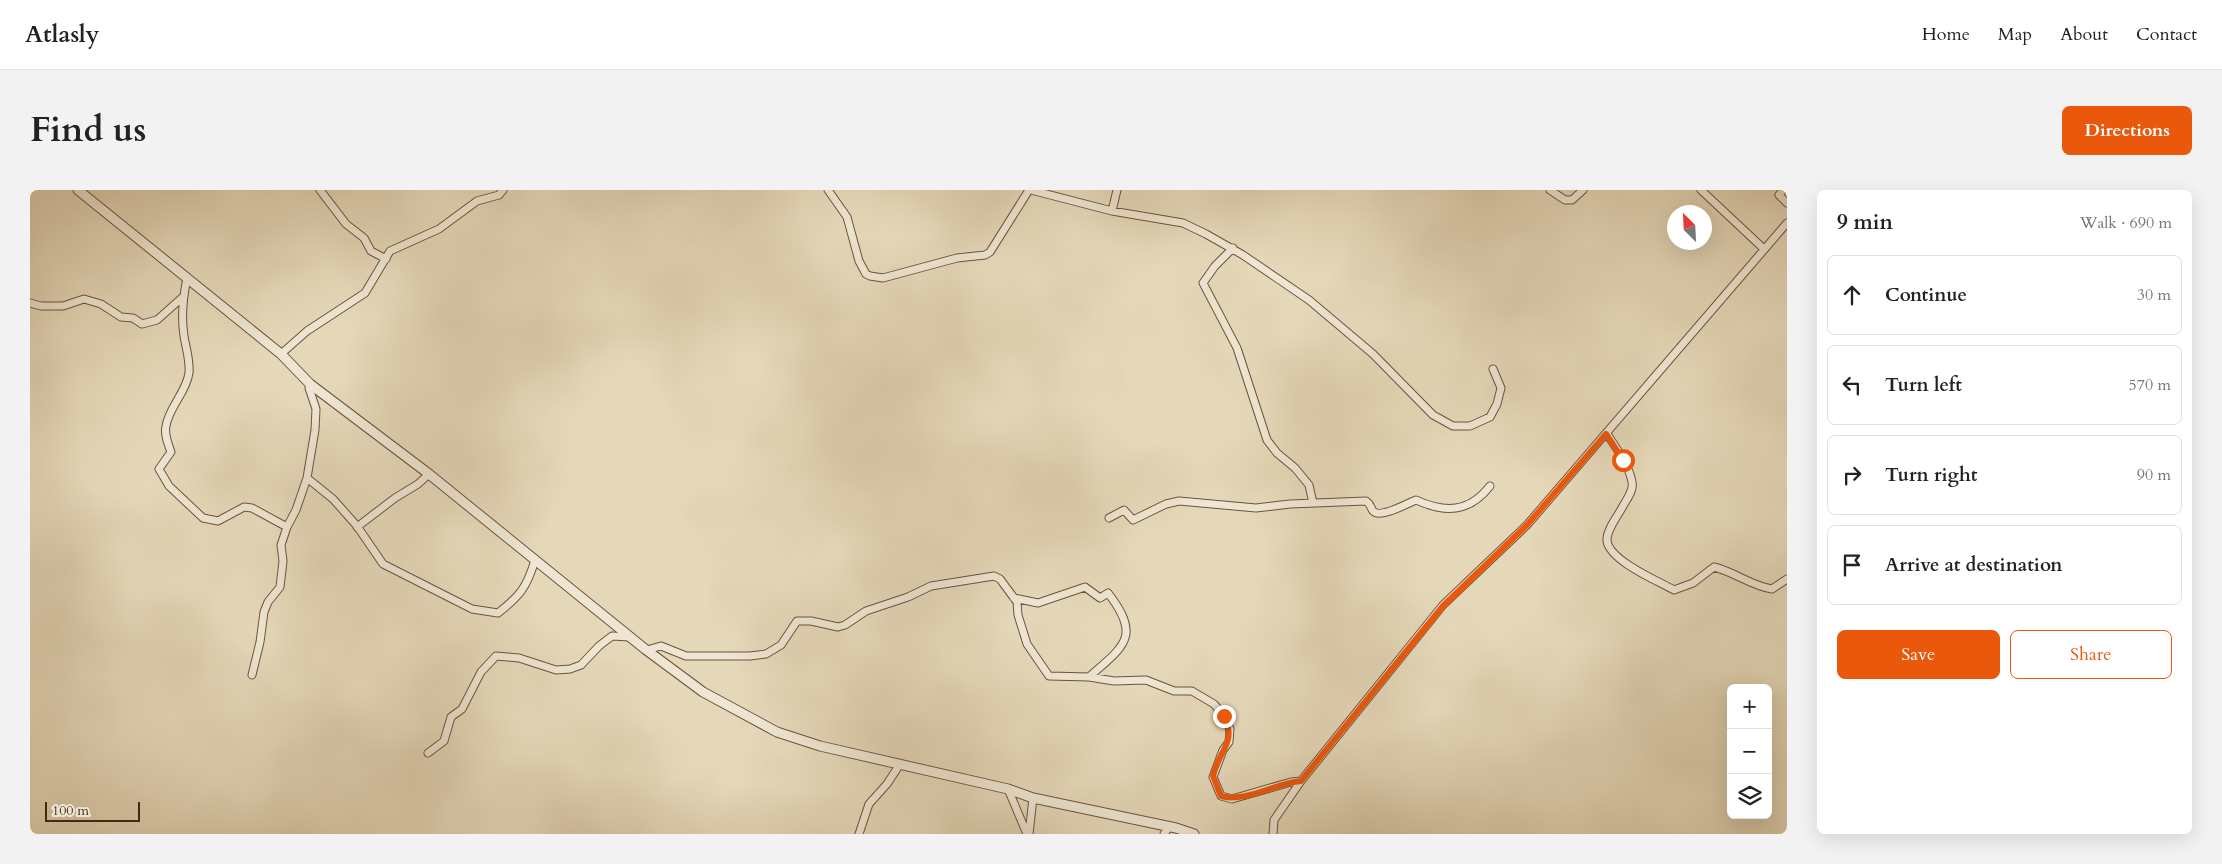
<!DOCTYPE html>
<html lang="en">
<head>
<meta charset="utf-8">
<style>
	body { margin:0; font-family:Cardo,serif; background:#f2f2f2; color:#222 }
	.controls { position:absolute; right:15px; bottom:15px; display:grid; overflow:hidden; border-radius:8px; box-shadow:0 5px 20px #0002 }
	.controls button { width:45px; height:45px; display:grid; place-items:center; padding:0; border:0; border-bottom:1px solid #e0e0e0; background:#fff; color:#222; font:25px sans-serif }
	.compass { position:absolute; left:1637px; top:15px; width:45px; height:45px; border-radius:50%; background:#fff; box-shadow:0 5px 20px #0002; rotate:336deg }
	.scale { position:absolute; left:15px; bottom:12px; width:95px; box-sizing:border-box; padding-left:5px; border:2px solid #482613; border-top:0; font-size:14px; line-height:18px; white-space:nowrap; color:#482613; -webkit-text-stroke:4px #eee6d2; paint-order:stroke }
	.stop { position:absolute; width:15px; height:15px; margin:-11px; border:4px solid #ea580c; border-radius:50%; background:#fff }
	.stop.end { background:#ea580c; border-color:#fff; box-shadow:0 1px 5px #0008 }
	.list { margin:0; padding:0; list-style:none }
	h2 { display:flex; justify-content:space-between; align-items:center; height:65px; margin:0; padding:0 20px; font-size:21px }
	h2 small { font-size:16px; font-weight:400; color:#767676 }
	.list li { display:grid; grid-template-columns:32px 1fr auto; gap:15px; align-items:center; box-sizing:border-box; height:80px; margin:0 10px 10px; padding:0 10px; border:1px solid #e0e0e0; border-radius:8px }
	.list b { display:block; font-size:19px; white-space:nowrap }
	.list em { font-size:16px; font-style:normal; color:#767676 }
	.actions { display:flex; gap:10px; padding:15px 20px }
	.actions a { flex:1; padding:11px 0; border:1px solid #ea580c; border-radius:8px; text-align:center; font-size:18px; color:#ea580c }
	.actions .main { background:#ea580c; color:#fff }
	.icon { flex:none; width:28px; height:28px; fill:none; stroke:currentColor; stroke-width:2; stroke-linecap:round; stroke-linejoin:round }
	.map { position:relative; flex:none; width:1757px; height:644px; overflow:hidden; border-radius:8px }
	header { display:flex; align-items:center; gap:30px; box-sizing:border-box; height:70px; padding:0 25px; background:#fff; border-bottom:1px solid #e0e0e0 }
	header strong { font-size:24px }
	nav { display:flex; gap:28px; margin-inline-start:auto; font-size:18px }
	.intro { display:flex; align-items:center; justify-content:space-between; box-sizing:border-box; height:120px; padding:0 30px }
	h1 { margin:0; font-size:35px }
	.button { padding:12px 22px; border-radius:8px; background:#ea580c; color:#fff; font-size:18px; font-weight:700 }
	main { display:flex; gap:30px; padding:0 30px }
	aside { flex:1; background:#fff; border-radius:8px; box-shadow:0 5px 20px #0002 }
	.map>svg:first-child { display:block }
	.lines { fill:none; stroke-linecap:round; stroke-linejoin:round }
	.minor-casing { stroke:#6f523c; stroke-width:9 }
	.tertiary-casing { stroke:#6f523c; stroke-width:11 }
	.minor { stroke:#eee6d2; stroke-width:7 }
	.tertiary { stroke:#eee6d2; stroke-width:9 }
	.route { stroke:#ea580c; stroke-width:6 }
</style>
</head>
<body>
<header>
<strong>Atlasly</strong>
<nav><a>Home</a><a>Map</a><a>About</a><a>Contact</a></nav>
</header>
<div class="intro"><h1>Find us</h1><a class="button">Directions</a></div>
<main>
<div class="map">
<svg width="1757" height="644" viewBox="0 0 1757 644">
	<rect width="100%" height="100%" fill="#e5d8b9"/>
	<filter id="stains"><feTurbulence type="fractalNoise" baseFrequency=".004" numOctaves="4"/><feColorMatrix values="0 0 0 0 .2 0 0 0 0 .09 0 0 0 0 .02 0 0 0 .5 -.17"/></filter>
	<radialGradient id="worn" r=".72"><stop offset=".6" stop-color="#630" stop-opacity="0"/><stop offset="1" stop-color="#630" stop-opacity=".3"/></radialGradient>
	<g class="lines">
		<defs>
			<path id="minor" d="M290,0L316,34L334,48L341,61L356,69
				M798,0L817,27L829,71L836,84L840,86L853,88L927,68L955,65L960,62L999,0
				M1001,0L1082,21L1153,33L1176,44L1213,65L1279,110L1343,164L1403,225L1423,236H1440L1460,227L1467,214L1471,198L1463,179
				M1520,0L1535,10H1542L1553,0
				M1671,0L1734,59
				M1753,0L1749,5L1757,13
				M1082,21L1087,0
				M1203,58L1185,76L1173,93L1207,158L1237,250L1247,263L1265,278L1279,295L1283,313
				M157,88C153,107 151,127 154,146C156,159 160,169 159,183C156,203 139,217 136,236C134,244 138,254 141,262L129,279L139,296L173,328L188,331L214,317L222,318L257,337
				M0,113L11,116H33L54,109L71,114L91,127L103,128L112,134L127,130L154,106
				M251,164L277,141L335,103L360,61L409,39L447,11L469,5L473,0
				M1577,244C1586,258 1599,275 1602,292C1604,300 1597,309 1593,316C1588,326 1576,340 1577,351C1580,371 1628,391 1644,400L1663,393L1684,377C1705,382 1721,396 1742,399L1757,389
				M277,288L303,309L327,336L353,374L442,419L468,423C490,406 497,397 505,370
				M1079,328L1094,320L1103,330L1136,314L1149,311L1226,318L1260,314L1336,311C1341,314 1340,317 1343,321C1350,329 1378,313 1386,310C1415,323 1439,323 1460,296
				M327,337L365,308L388,294L399,284
				M984,408L1008,413L1055,397L1070,408L1078,403C1112,447 1094,456 1059,487
				M617,460L631,456L656,466H720L736,464L751,455L767,431H781L808,437L815,435L836,421L878,407L901,396L964,386L970,389L987,412L988,425L997,454L1019,486L1059,487L1084,491L1116,490L1144,501H1162L1184,514L1194,526L1200,539L1199,552L1193,560L1183,587L1191,606L1202,609L1261,592L1271,591
				M222,485L230,452L234,422L238,412L250,397L253,371L251,355L257,337L266,320L277,288L285,240L286,219L279,198L280,194
				M398,563L414,551L421,527L432,519L451,482L466,466L489,468L526,480L540,479L551,475L569,456L582,446L600,447
				M978,599L997,644
				M829,644L839,614L857,594L870,574
				M999,644L1003,608
				M1134,644L1139,637
				M1243,644L1244,630L1271,591L1413,415L1497,335L1757,33"/>
			<path id="tertiary" d="M48,0L251,164L280,194L399,284L615,459L673,502L747,542L790,556L978,599L1003,608L1146,638L1164,644"/>
		</defs>
		<use href="#minor" class="minor-casing"/>
		<use href="#tertiary" class="tertiary-casing"/>
		<use href="#minor" class="minor"/>
		<use href="#tertiary" class="tertiary"/>
	</g>
	<g class="lines">
		<path class="route" d="M1194,526C1207,553 1189,560 1183,586L1191,606C1215,613 1246,593 1271,591L1413,416L1497,335L1576,244L1593,270"/>
	</g>
	<rect width="100%" height="100%" filter="url(#stains)"/>
	<rect width="100%" height="100%" fill="url(#worn)"/>
</svg>
<div class="controls">
<button>+</button>
<button>−</button>
<button><svg class="icon" aria-label="layers" viewBox="0 0 24 24"><path d="M12 4l9 5-9 5-9-5zM3 14l9 5 9-5"/></svg></button>
</div>
<svg class="compass" viewBox="-18 -18 36 36"><path d="M0-13l5 13h-10z" fill="#e53935"/><path d="M0 13l5-13h-10z" fill="#767676"/></svg>
<div class="scale">100 m</div>
<div class="stop" style="left:1593px;top:270px"></div>
<div class="stop end" style="left:1194px;top:526px"></div>
</div>
<aside>
<h2>9 min<small>Walk · 690 m</small></h2>
<ul class="list">
<li><svg class="icon" aria-label="ahead" viewBox="0 0 24 24"><path d="M12 20V5M6 11l6-6 6 6"/></svg><div><b>Continue</b></div><em>30 m</em></li>
<li><svg class="icon" aria-label="left" viewBox="0 0 24 24"><path d="M17 20v-9H6M10 6l-5 5 5 5"/></svg><div><b>Turn left</b></div><em>570 m</em></li>
<li><svg class="icon" aria-label="right" viewBox="0 0 24 24"><path d="M7 20v-9h11M14 6l5 5-5 5"/></svg><div><b>Turn right</b></div><em>90 m</em></li>
<li><svg class="icon" aria-label="arrive" viewBox="0 0 24 24"><path d="M6 21V4h12l-3 4 3 4H6"/></svg><div><b>Arrive at destination</b></div></li>
</ul>
<div class="actions"><a class="main">Save</a><a>Share</a></div>
</aside>
</main>
</body>
</html>
